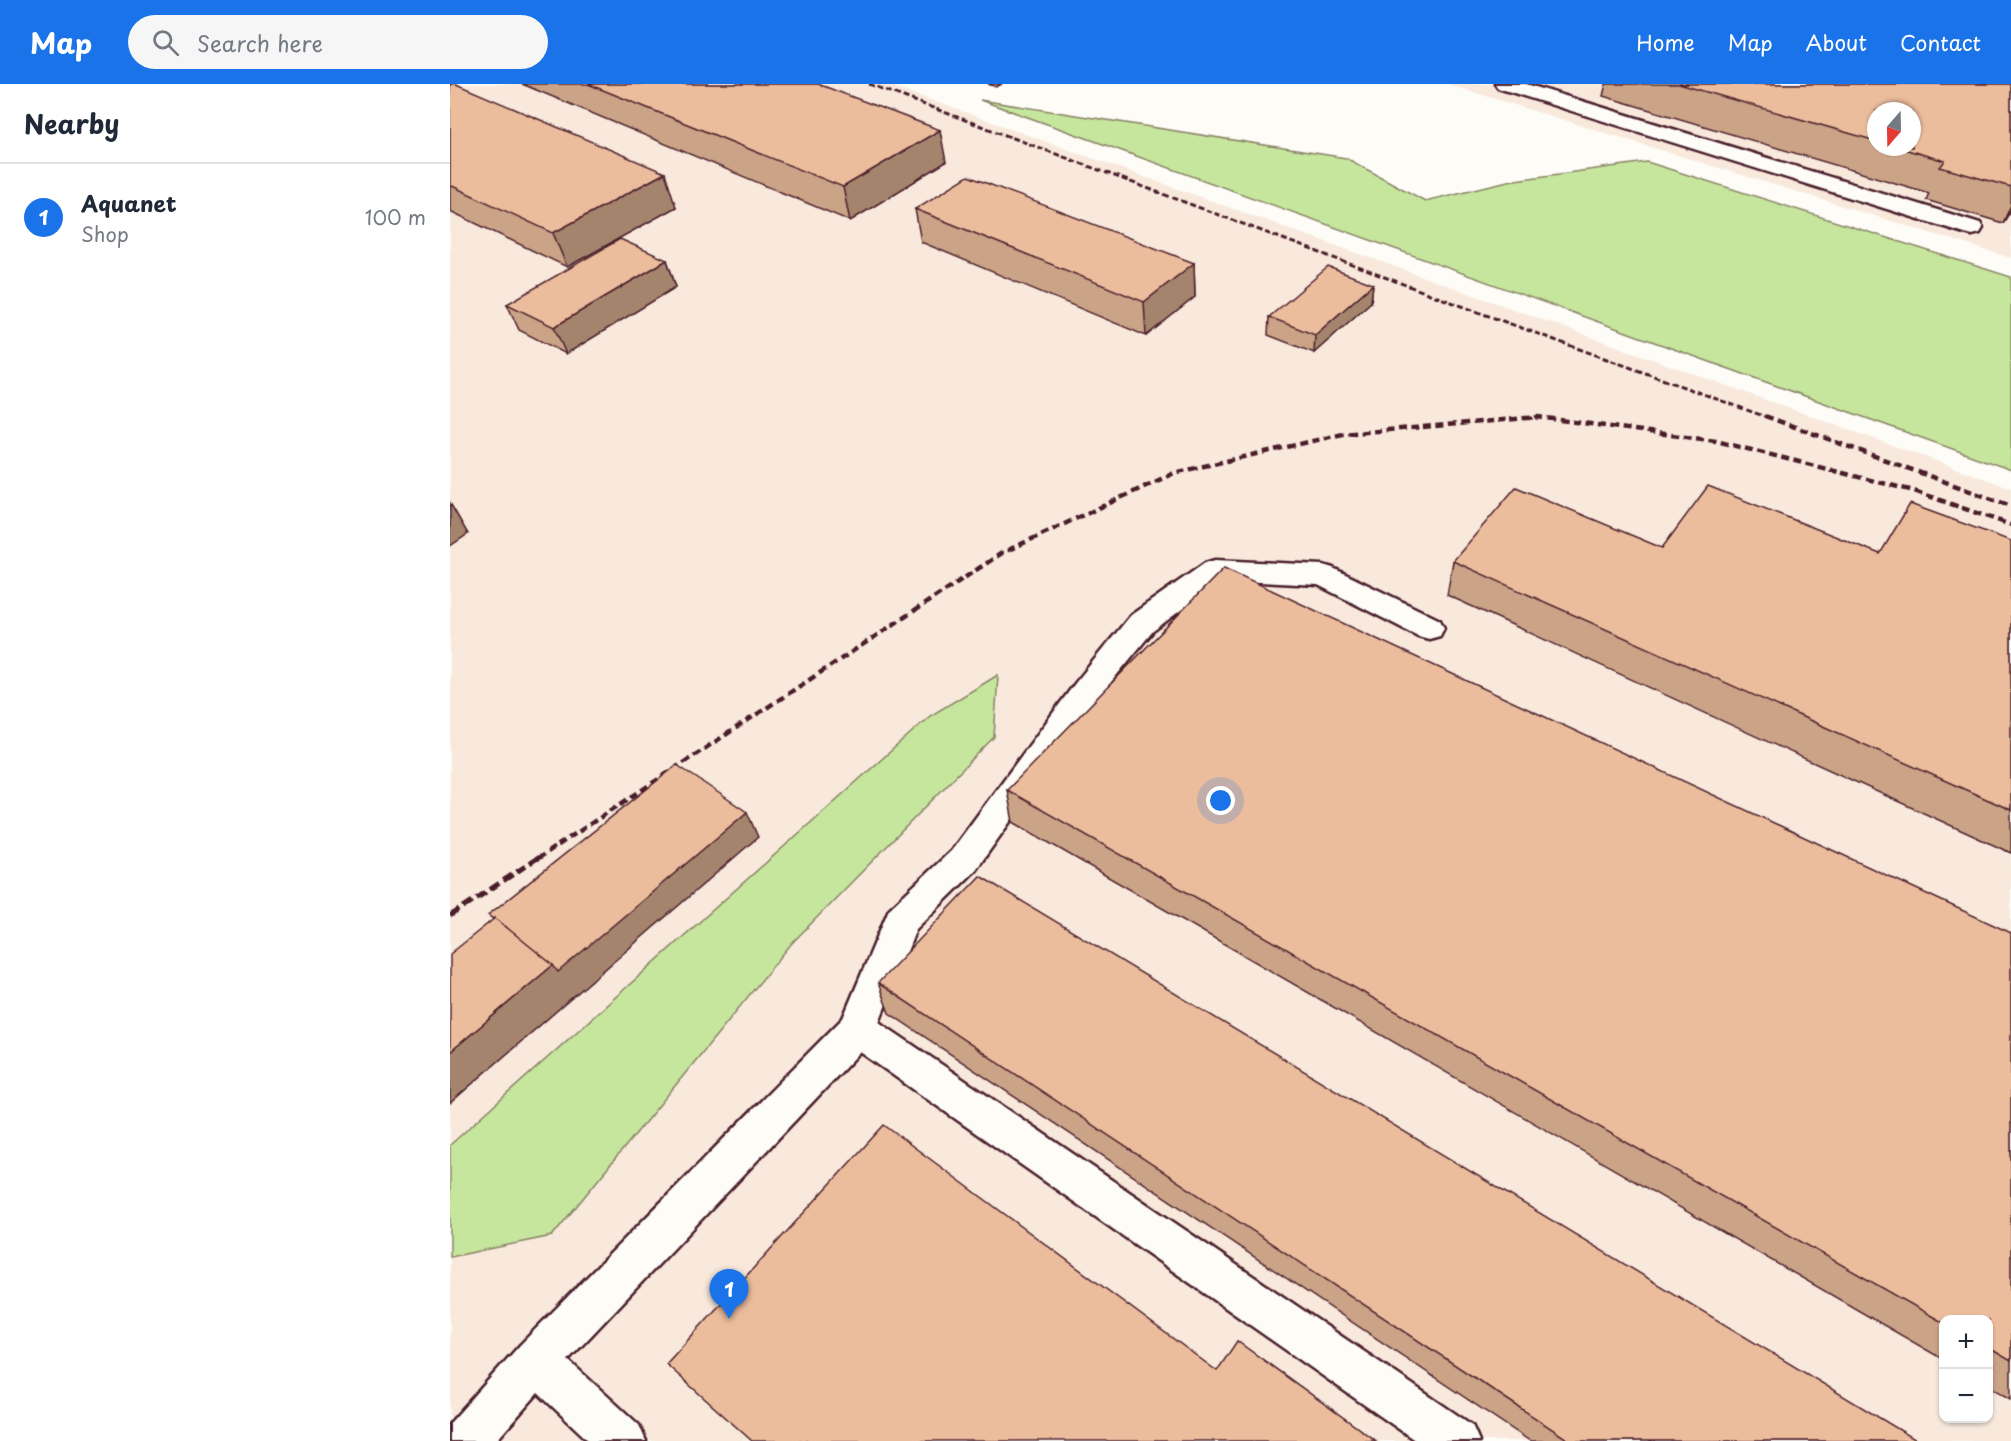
<!DOCTYPE html>
<html lang="en">
<head>
<meta charset="utf-8">
<style>
	body { margin:0; font-family:"Playpen Sans",sans-serif; background:#f6f6f7; color:#1f2937 }
	.controls { position:absolute; right:18px; bottom:18px; display:grid; overflow:hidden; border-radius:12px; box-shadow:0 2px 4px #0004 }
	.controls button { width:54px; height:54px; display:grid; place-items:center; padding:0; border:0; border-bottom:2px solid #e0e1e3; background:#fff; color:#1f2937; font:30px sans-serif }
	.compass { position:absolute; left:1417px; top:18px; width:54px; height:54px; border-radius:50%; background:#fff; box-shadow:0 2px 4px #0004; rotate:200deg }
	.you { position:absolute; left:771px; top:717px; width:21px; height:21px; margin:-15px; border:4px solid #fff; border-radius:50%; background:#1a73e8; box-shadow:0 0 0 9px #1a73e833 }
	.badge { display:grid; place-items:center; width:39px; height:39px; border-radius:50%; background:#1a73e8; color:#fff; font-size:20px; font-weight:700 }
	.pin { position:absolute; translate:-50% -50px; filter:drop-shadow(0 2px 3px #0008) }
	.pin::after { content:''; position:absolute; top:32px; width:21px; height:18px; background:inherit; clip-path:polygon(0 0,100% 0,50% 100%) }
	.list { margin:0; padding:0; list-style:none }
	h2 { display:flex; justify-content:space-between; align-items:center; height:78px; margin:0; padding:0 24px; font-size:26px }
	h2 small { font-size:20px; font-weight:400; color:#747a83 }
	.list li { display:grid; grid-template-columns:39px 1fr auto; gap:18px; align-items:center; box-sizing:border-box; height:108px; padding:0 24px; border-top:2px solid #e0e1e3 }
	.list b { display:block; font-size:22px; white-space:nowrap }
	.list p { margin:0; font-size:20px; white-space:nowrap; color:#747a83 }
	.list em { font-size:20px; font-style:normal; color:#747a83 }
	.icon { flex:none; width:33px; height:33px; fill:none; stroke:currentColor; stroke-width:2; stroke-linecap:round; stroke-linejoin:round }
	.map { position:relative; flex:none; width:1561px; height:1357px; overflow:hidden }
	header { display:flex; align-items:center; gap:36px; box-sizing:border-box; height:84px; padding:0 30px; background:#1a73e8; color:#fff }
	header strong { font-size:28px }
	nav { display:flex; gap:33px; margin-inline-start:auto; font-size:21px }
	.search { width:420px; height:54px; background:#f6f6f7; display:flex; align-items:center; gap:15px; box-sizing:border-box; padding:0 21px; border-radius:33px; color:#747a83; font-size:22px }
	main { display:flex }
	aside { flex:1; background:#fff }
	.map>svg:first-child { display:block }
	.built { fill:#f8e9dc; fill-rule:evenodd }
	.green { fill:#c6e69e; stroke:#888264; stroke-width:1.5 }
	.lines { fill:none; stroke-linecap:round; stroke-linejoin:round }
	.minor-casing { stroke:#4a1f2b; stroke-width:5 }
	.minor { fill:#fdfcf7; fill-rule:evenodd }
	.rail-far2 { stroke:#4a1f2b; stroke-width:3; stroke-dasharray:6 3; stroke-linecap:butt }
	.rail-far1 { stroke:#4a1f2b; stroke-width:4.5; stroke-dasharray:8 4.5; stroke-linecap:butt }
	.rail { stroke:#4a1f2b; stroke-width:5; stroke-dasharray:11 5; stroke-linecap:butt }
	.wall { fill:#cba387; stroke:#4a1f2b; stroke-width:1.5; fill-rule:evenodd }
	.shaded-wall { fill:#a5846e; stroke:#4a1f2b; stroke-width:1.5 }
	.building { fill:#ecbd9d; stroke:#4a1f2b; stroke-width:1.5 }
</style>
</head>
<body>
<header>
<strong>Map</strong>
<div class="search"><svg class="icon" aria-label="search" viewBox="0 0 24 24"><circle cx="10" cy="10" r="6"/><path d="M15 15l6 6"/></svg>Search here</div>
<nav><a>Home</a><a>Map</a><a>About</a><a>Contact</a></nav>
</header>
<main>
<aside>
<h2>Nearby<small></small></h2>
<ul class="list">
<li><span class="badge">1</span><div><b>Aquanet</b><p>Shop</p></div><em>100 m</em></li>
</ul>
</aside>
<div class="map">
<svg width="1561" height="1357" viewBox="0 0 1561 1357">
	<rect width="100%" height="100%" fill="#fdfcf7"/>
	<filter id="ink" filterUnits="userSpaceOnUse"><feTurbulence type="fractalNoise" baseFrequency=".0167" numOctaves="2"/><feDisplacementMap in="SourceGraphic" scale="12" xChannelSelector="R" yChannelSelector="G"/><feConvolveMatrix kernelMatrix="1 2 1 2 8 2 1 2 1" color-interpolation-filters="sRGB"/></filter>
	<g filter="url(#ink)">
		<path class="built" d="M0,0H436L1561,404V1357H0ZM1494,1236H1538V1334H1494Z
			M997,0H1561V174ZM1426,27H1462V63H1426Z"/>
		<path class="green" d="M530,16L896,74L975,117L1058,97L1197,78L1561,193V386Z
			M548,591L544,653L342,859L102,1152L0,1173V1061L480,632Z"/>
		<g class="lines">
			<defs>
				<path id="minor" d="M1045,0H1076L1530,139L1533,144L1530,149L1522,151L1514,149L1048,4Z
					M765,476L873,481L883,484L990,536L994,544L990,552L979,555L968,552L868,501L771,496L703,547L648,614L525,787L466,845L429,938L1022,1341L1029,1357H966L410,968L118,1276L189,1341L196,1357H139L88,1309L46,1357H0V1339L70,1261L393,934L439,825L501,767L626,598L681,531L755,479Z"/>
			</defs>
			<use href="#minor" class="minor-casing"/>
			<use href="#minor" class="minor"/>
			<path class="rail-far2" d="M419,0L1036,231L1319,334
				M1077,334H1095"/>
			<path class="rail-far1" d="M1315,332L1561,422
				M87,775L552,469L724,389L893,350L1088,333L1266,357L1464,407L1561,441"/>
			<path class="rail" d="M0,832L89,773"/>
		</g>
		<path class="wall" d="M0,0L226,123L117,183L0,127Z
			M72,0H368L496,78L400,137Z
			M538,0H552L546,3Z
			M1156,0H1561V126L1553,139L1476,116L1479,109L1153,12ZM1426,27L1462,63H1426Z
			M465,125L744,179L745,213L696,252L471,158Z
			M217,176L226,203L116,270L69,246L57,220Z
			M923,200L921,218L864,269L818,251L819,233Z
			M1561,457V769L997,511L1003,477L1212,464L1430,470Z
			M557,706L1561,849V1315L1539,1302V1236H1494V1276L563,738Z
			M428,899L1468,1357H1080L439,929Z"/>
		<path class="shaded-wall" d="M490,46L496,78L400,137L393,103Z
			M215,89L226,123L117,183L103,149Z
			M1561,121V126L1553,139Z
			M217,176L226,203L116,270L104,243Z
			M744,179L745,213L696,252L694,218Z
			M923,200L921,218L864,269L865,251Z
			M0,419L18,450L0,462Z
			M297,728L308,753L0,1019V968L103,881Z"/>
		<path class="building" d="M0,0H6L215,89L103,149L0,101Z
			M138,0H368L490,46L393,103Z
			M1229,0H1561V103L1490,83L1495,77L1447,63H1462V27H1426V57Z
			M518,92L744,179L694,218L465,125Z
			M170,155L217,176L104,243L57,220Z
			M878,183L923,200L865,251L819,233Z
			M1258,402L1430,470L1460,420L1561,457V726L1003,477L1066,403L1212,464Z
			M774,484L1561,849V1277L1539,1264V1236H1494V1239L557,706Z
			M227,681L297,728L108,888L103,881L45,834L43,835L38,831Z
			M530,792L1468,1357H1120L428,899Z
			M45,834L103,881L0,968V870Z
			M434,1041L767,1287L787,1257L926,1357H302L216,1280Z"/>
	</g>
</svg>
<div class="controls">
<button>+</button>
<button>−</button>
</div>
<svg class="compass" viewBox="-18 -18 36 36"><path d="M0-13l5 13h-10z" fill="#e53935"/><path d="M0 13l5-13h-10z" fill="#747a83"/></svg>
<div class="you"></div>
<div class="pin badge" style="left:279px;top:1235px">1</div>
</div>
</main>
</body>
</html>
